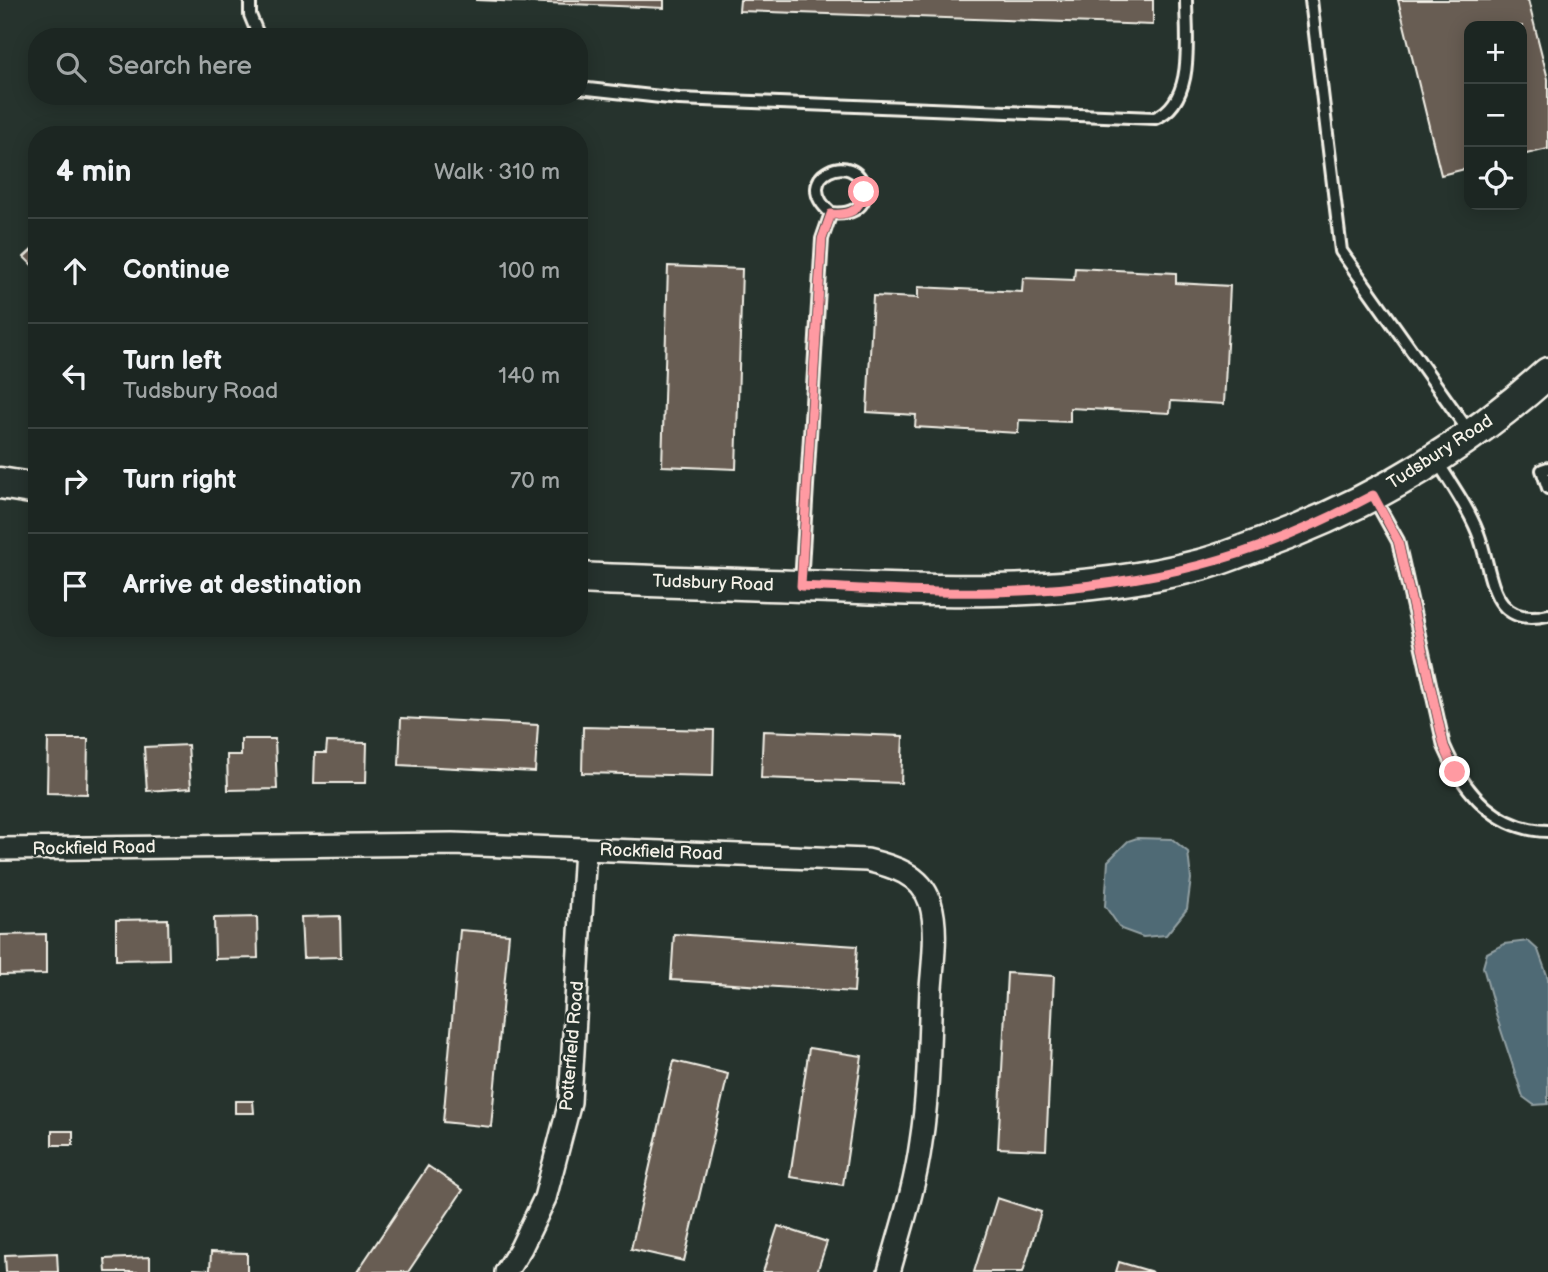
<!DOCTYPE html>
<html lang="en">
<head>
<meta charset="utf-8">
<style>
	body { margin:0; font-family:"Balsamiq Sans",sans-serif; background:#29322f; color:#f1f3f6 }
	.controls { position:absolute; right:21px; top:21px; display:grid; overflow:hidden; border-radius:14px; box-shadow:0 4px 18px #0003 }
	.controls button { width:63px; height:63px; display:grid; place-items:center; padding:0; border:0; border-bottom:2px solid #3a4340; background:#1c2622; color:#f1f3f6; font:35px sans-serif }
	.stop { position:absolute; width:21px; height:21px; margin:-16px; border:5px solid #ff9aa2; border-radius:50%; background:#fff }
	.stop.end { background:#ff9aa2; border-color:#fff; box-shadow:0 2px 7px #0008 }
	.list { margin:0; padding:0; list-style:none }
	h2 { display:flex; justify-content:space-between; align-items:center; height:91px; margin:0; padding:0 28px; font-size:30px }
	h2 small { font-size:23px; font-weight:400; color:#a0a5a5 }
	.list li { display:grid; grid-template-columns:46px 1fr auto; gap:21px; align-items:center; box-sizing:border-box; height:105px; padding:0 28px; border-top:2px solid #3a4340 }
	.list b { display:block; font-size:26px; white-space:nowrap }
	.list p { margin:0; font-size:23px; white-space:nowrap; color:#a0a5a5 }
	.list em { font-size:23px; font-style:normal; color:#a0a5a5 }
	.icon { flex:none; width:38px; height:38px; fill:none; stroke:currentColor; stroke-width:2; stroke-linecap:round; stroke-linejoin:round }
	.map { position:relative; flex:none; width:1548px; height:1272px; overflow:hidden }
	.search { position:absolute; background:#1c2622; box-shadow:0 4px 18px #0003; left:28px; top:28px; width:560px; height:77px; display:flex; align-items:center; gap:18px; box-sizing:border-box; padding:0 24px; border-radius:28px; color:#a0a5a5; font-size:26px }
	.panel { position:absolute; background:#1c2622; box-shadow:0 4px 18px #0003; left:28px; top:126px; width:560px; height:511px; border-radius:28px }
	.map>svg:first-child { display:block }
	.water { fill:#506a75; stroke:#92a0a3; stroke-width:2 }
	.building { fill:#685d53; stroke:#f4f1e8; stroke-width:2 }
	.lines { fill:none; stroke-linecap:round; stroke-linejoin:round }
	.lane-casing { stroke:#f4f1e8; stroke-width:16 }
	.street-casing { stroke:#f4f1e8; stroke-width:26 }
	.secondary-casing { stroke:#f4f1e8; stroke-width:35 }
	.lane { stroke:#26332d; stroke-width:10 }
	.street { stroke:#26332d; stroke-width:21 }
	.secondary { stroke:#26332d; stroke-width:30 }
	.route { stroke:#ff9aa2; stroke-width:9 }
	.labels { text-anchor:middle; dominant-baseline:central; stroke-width:5; stroke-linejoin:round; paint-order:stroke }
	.street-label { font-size:18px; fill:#f4f1e8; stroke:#26332d }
</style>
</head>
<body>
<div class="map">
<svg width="1548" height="1272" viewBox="0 0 1548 1272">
	<rect width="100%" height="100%" fill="#26332d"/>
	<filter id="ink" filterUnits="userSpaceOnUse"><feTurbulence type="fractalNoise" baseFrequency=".0143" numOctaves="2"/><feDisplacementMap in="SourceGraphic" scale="14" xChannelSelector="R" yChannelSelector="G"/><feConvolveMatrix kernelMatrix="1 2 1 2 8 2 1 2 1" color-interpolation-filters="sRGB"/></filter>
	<g filter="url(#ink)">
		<path class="water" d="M1137,838L1172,839L1188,852L1191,879L1187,909L1166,935L1143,937L1121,929L1105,906L1108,861L1128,841Z
			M1528,941L1538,950L1548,978V1104L1534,1105L1523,1097L1498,1021L1483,967L1487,953L1504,944Z"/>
		<path class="building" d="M476,0H664V8Z
			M740,0H1153V25L739,11Z
			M1398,0H1528L1548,79V149L1522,155V26H1469V168L1441,175Z
			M120,96H159L158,102Z
			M37,245V270L24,257Z
			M668,266L742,269L736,469L662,466Z
			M1075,268L1176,273V283L1230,286L1224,404L1171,401L1170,413L1070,408V422L1019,420L1018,433L915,427L916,415L867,412L873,296L918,298V287L1022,292L1023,278L1074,280Z
			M401,718L538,725L535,772L399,765Z
			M583,727L714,730L713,776L582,773Z
			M763,731L903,736L901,783L761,778Z
			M48,739H88L87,794L47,793Z
			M241,739H275L277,789L228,790L227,755H241Z
			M327,742L367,743L366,783H314L315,753H326Z
			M188,745L191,788L147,791L144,747Z
			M340,916L341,957L303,958L301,917Z
			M257,917L258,958L215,959L214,918Z
			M168,919L169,959L116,960V920Z
			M460,930L509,934L491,1127L443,1122Z
			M46,934V974L0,975V935Z
			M674,934L857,946L854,992L671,980Z
			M1007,973L1054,976L1046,1150L998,1148Z
			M809,1048L862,1056L843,1185L790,1177Z
			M674,1061L728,1074L684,1261L631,1249Z
			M235,1101H253L254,1113H235Z
			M52,1131H73V1145H52Z
			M428,1166L463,1190L408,1272H357Z
			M997,1198L1041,1212L1023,1272H974Z
			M778,1226L827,1242L817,1272H763Z
			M211,1252L247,1253V1272H194V1269L210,1270Z
			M57,1253L58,1272H6L5,1255Z
			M150,1257V1272H106L105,1259Z
			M1119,1262L1153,1272H1116Z"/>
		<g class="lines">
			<defs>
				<path id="lane" d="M250,0V15L259,37
					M1311,0L1341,251L1470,433
					M579,88L679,99L1155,118C1196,102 1186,36 1186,0
					M1437,461C1451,484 1468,507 1478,533C1493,571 1488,629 1548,615
					M1548,468L1542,470L1548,488
					M1374,498L1398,541L1444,746C1463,790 1495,830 1548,831
					M801,584L822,239L831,213C847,215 867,210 864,189C857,147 788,176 831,213"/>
				<path id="street" d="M0,849L453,844L867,860C892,866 921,874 930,902C938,928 933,961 931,988C929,1039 929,1091 921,1142C915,1187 901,1229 889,1272
					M506,1272L521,1248L545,1198L570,1102L585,849"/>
				<path id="secondary" d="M0,483L37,489
					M579,578C664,582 748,584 832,587C955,592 1079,596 1200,565C1217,561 1233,554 1250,548C1360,510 1461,451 1548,373"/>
			</defs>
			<use href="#lane" class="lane-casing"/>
			<use href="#street" class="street-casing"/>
			<use href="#secondary" class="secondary-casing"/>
			<use href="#lane" class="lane"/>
			<use href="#street" class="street"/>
			<use href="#secondary" class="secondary"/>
		</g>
	</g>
	<g class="lines" filter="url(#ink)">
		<path class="route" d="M864,192C859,212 849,215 831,214L822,239L801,586C874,589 948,595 1020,591C1076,589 1146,579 1200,565C1259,550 1319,524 1373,495L1398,541L1444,746L1455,772"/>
	</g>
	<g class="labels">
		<g class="street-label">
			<text transform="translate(1440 452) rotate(-33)">Tudsbury Road</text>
			<text transform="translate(713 583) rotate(2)">Tudsbury Road</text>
			<text transform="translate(94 848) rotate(-1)">Rockfield Road</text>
			<text transform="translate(661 852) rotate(2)">Rockfield Road</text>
			<text transform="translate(572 1046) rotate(-85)">Potterfield Road</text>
		</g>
	</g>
</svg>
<div class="controls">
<button>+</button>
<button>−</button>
<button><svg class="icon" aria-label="locate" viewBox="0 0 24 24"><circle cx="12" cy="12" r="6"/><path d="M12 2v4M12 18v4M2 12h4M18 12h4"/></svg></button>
</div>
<div class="stop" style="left:864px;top:192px"></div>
<div class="stop end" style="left:1455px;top:772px"></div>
<div class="search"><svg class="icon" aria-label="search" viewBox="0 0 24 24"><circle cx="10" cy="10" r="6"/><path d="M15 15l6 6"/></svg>Search here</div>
<section class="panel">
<h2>4 min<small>Walk · 310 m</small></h2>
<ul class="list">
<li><svg class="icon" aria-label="ahead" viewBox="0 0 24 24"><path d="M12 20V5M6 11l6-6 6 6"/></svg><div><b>Continue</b></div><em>100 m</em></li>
<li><svg class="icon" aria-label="left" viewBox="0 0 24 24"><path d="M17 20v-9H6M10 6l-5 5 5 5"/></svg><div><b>Turn left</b><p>Tudsbury Road</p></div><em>140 m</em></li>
<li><svg class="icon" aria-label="right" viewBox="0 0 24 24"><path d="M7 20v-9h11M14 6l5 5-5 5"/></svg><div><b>Turn right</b></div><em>70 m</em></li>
<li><svg class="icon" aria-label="arrive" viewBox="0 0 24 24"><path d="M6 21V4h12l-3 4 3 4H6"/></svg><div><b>Arrive at destination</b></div></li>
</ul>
</section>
</div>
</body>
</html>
